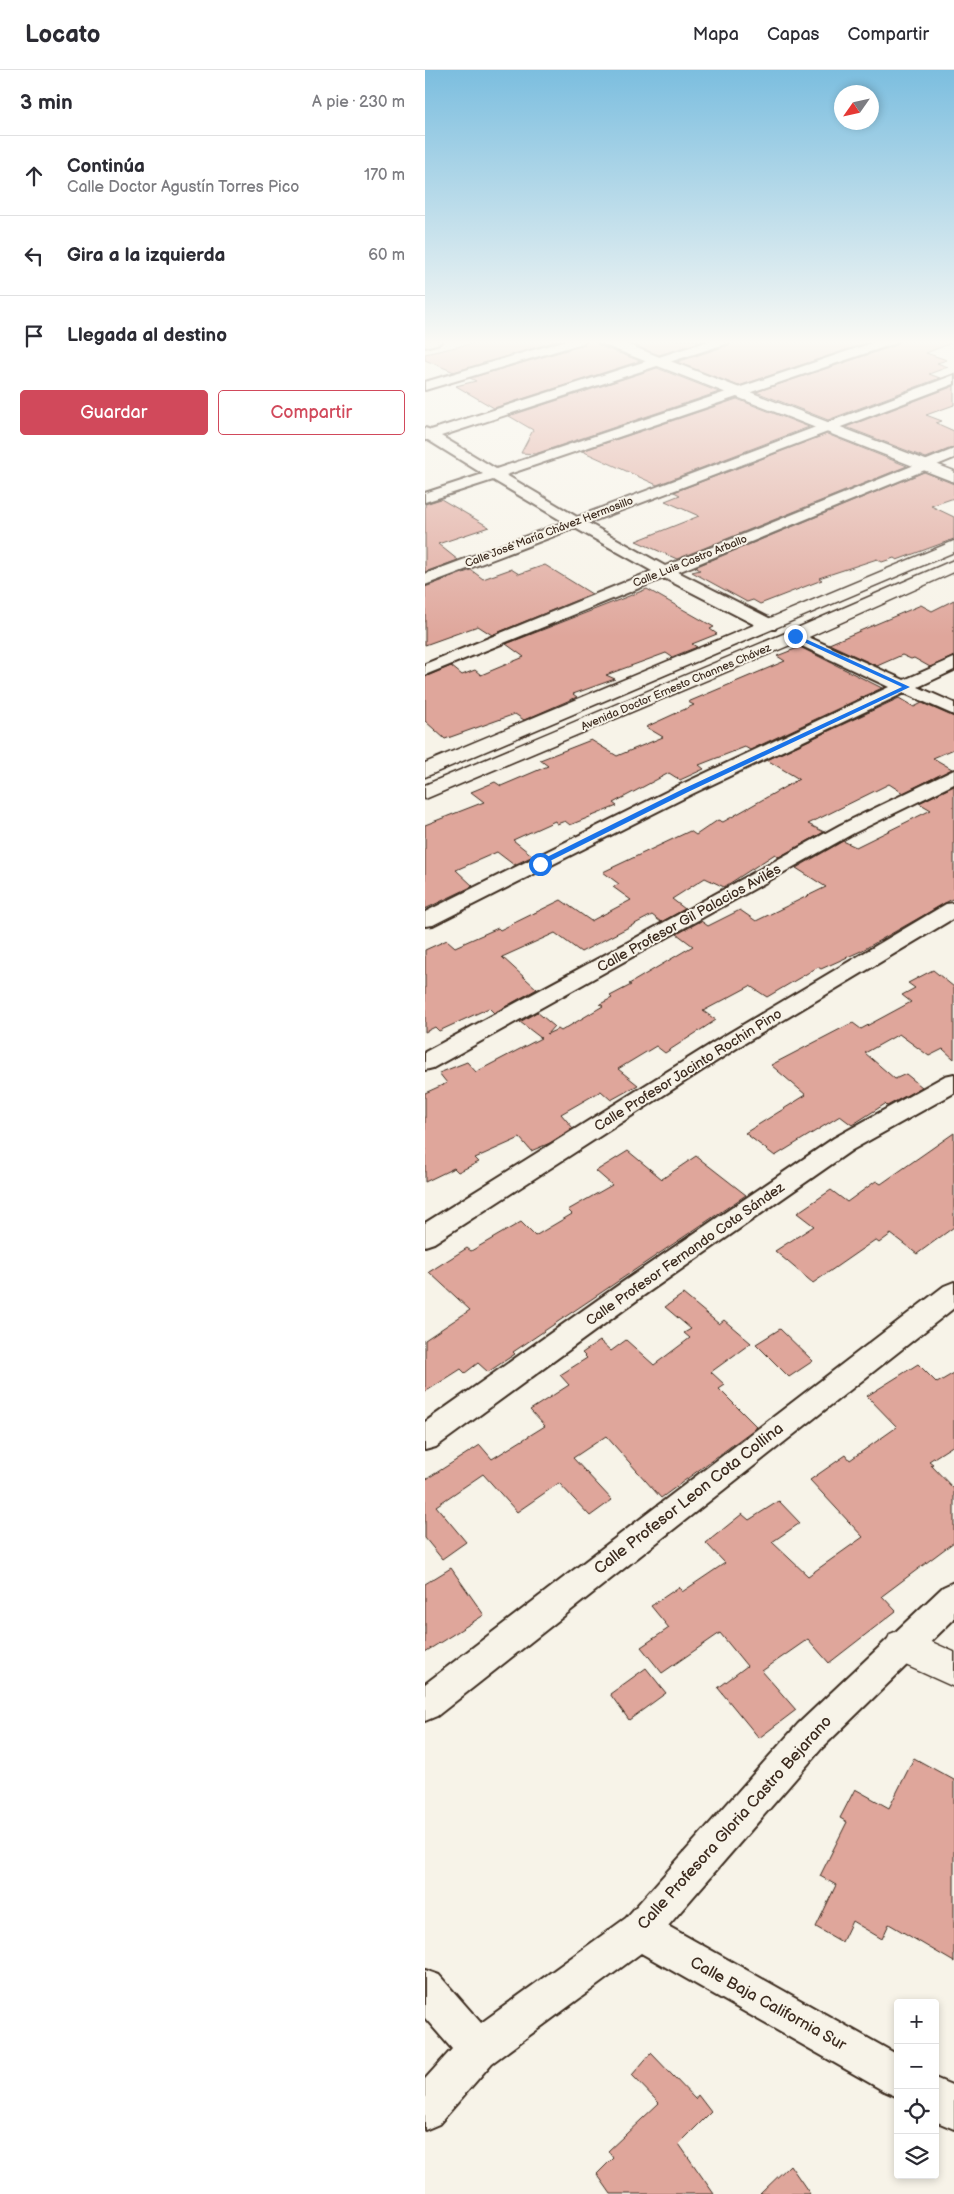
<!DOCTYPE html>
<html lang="es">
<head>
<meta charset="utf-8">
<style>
	body { margin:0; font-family:"Balsamiq Sans",sans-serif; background:#f7f7f7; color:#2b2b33 }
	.controls { position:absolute; right:15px; bottom:15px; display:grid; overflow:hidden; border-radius:5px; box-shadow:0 2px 8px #0003 }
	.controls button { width:45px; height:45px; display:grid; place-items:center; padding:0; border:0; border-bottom:1px solid #e1e1e2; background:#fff; color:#2b2b33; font:25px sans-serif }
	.compass { position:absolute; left:409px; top:15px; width:45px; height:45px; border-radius:50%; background:#fff; box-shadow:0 2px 8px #0003; rotate:236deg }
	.stop { position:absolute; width:15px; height:15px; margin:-11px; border:4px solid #1a73e8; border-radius:50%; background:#fff }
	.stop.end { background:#1a73e8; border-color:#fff; box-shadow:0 1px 5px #0008 }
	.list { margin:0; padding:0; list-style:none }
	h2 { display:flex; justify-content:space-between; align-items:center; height:65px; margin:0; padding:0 20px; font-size:21px }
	h2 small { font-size:16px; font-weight:400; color:#7c7c81 }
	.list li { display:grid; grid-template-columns:32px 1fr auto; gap:15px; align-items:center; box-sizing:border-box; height:80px; padding:0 20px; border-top:1px solid #e1e1e2 }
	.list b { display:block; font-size:19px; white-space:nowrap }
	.list p { margin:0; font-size:16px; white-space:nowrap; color:#7c7c81 }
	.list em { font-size:16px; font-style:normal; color:#7c7c81 }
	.actions { display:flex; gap:10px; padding:15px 20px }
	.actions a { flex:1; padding:11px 0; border:1px solid #d1495b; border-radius:5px; text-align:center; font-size:18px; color:#d1495b }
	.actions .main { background:#d1495b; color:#fff }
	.icon { flex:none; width:28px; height:28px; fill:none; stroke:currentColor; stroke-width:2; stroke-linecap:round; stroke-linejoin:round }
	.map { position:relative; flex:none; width:529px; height:2124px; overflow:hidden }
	header { display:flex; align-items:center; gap:30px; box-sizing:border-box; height:70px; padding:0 25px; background:#fff; border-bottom:1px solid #e1e1e2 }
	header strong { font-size:24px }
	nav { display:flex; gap:28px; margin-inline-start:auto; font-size:18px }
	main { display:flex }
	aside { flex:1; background:#fff }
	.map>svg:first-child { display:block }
	.building { fill:#dfa69b; stroke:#3b2a1e }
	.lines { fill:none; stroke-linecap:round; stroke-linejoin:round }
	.minor-casing { stroke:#3b2a1e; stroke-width:4 }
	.tertiary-casing { stroke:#3b2a1e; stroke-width:3 }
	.minor { fill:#f7f3e8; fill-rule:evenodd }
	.tertiary { fill:#f7f3e8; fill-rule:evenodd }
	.route { fill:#1a73e8 }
	.labels { text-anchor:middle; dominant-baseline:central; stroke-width:4; stroke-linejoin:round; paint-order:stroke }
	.far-street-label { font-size:11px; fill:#3b2a1e; stroke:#f7f3e8 }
	.street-label { font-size:14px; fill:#3b2a1e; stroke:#f7f3e8 }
	.near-street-label { font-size:16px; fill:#3b2a1e; stroke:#f7f3e8 }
</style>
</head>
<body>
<header>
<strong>Locato</strong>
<nav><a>Mapa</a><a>Capas</a><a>Compartir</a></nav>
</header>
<main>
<aside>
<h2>3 min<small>A pie · 230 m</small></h2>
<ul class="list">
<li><svg class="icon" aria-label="ahead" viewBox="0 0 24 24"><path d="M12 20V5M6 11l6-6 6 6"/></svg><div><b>Continúa</b><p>Calle Doctor Agustín Torres Pico</p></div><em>170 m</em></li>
<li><svg class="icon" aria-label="left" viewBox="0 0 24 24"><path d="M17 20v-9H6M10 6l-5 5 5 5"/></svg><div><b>Gira a la izquierda</b></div><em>60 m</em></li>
<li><svg class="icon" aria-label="arrive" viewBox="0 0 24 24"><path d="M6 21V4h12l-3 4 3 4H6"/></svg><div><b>Llegada al destino</b></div></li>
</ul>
<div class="actions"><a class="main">Guardar</a><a>Compartir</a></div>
</aside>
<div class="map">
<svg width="529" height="2124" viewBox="0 0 529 2124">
	<rect width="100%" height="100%" fill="#f7f3e8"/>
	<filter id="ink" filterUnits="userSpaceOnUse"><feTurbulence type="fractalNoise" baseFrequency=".02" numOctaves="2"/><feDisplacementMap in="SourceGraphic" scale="10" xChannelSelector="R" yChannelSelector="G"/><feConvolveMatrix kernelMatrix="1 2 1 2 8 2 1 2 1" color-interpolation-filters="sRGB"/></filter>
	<g filter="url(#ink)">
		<path class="building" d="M62,270H136L29,302L0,290V284Z
			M162,270H170L173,275L215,291L69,338L31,316L51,311L45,308L159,275Z
			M196,270H282L234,285Z
			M307,270H451L314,316L252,292L304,275Z
			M475,270H529V272L501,283L522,290L512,293L523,297L504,304L515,308L403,350L331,322L472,275Z
			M232,298L294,322L110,384L96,383L108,360L84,346Z
			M529,316V335L501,345L517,351L511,353L529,361V377L501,388L421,357Z
			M312,329L384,357L232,415L157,381Z
			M402,364L482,396L252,489L211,471L274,446L240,431L255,425L249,422Z
			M499,402L529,414V428L506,436L529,447V469L472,490L469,488L457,492L452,489L394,508L397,510L335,534L328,530L322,532L267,502L275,500L270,497Z
			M16,429L64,457L13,474L33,490L0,502V434Z
			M120,495L167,524L67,565L53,556L0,575V517L46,500L58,509L86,499L94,504Z
			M222,519L289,557L285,559L292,564L267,574L272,577L247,587L241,583L181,605L190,609L148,624L152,627L99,650L90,644L20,669L0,651V607L26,596L37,605L50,600L56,605L99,587L81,574Z
			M529,530V586L505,597L489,588L486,589L477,585L452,596L404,574L496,535L507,541Z
			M375,577L457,618L325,680L320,677L274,695L279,699L255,710L244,703L188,733L192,736L145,755L140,751L132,754L130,751L88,770L108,786L89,795L72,782L31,800L48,816L0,839V755L59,732L46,722L70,712L76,716L123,696L115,690L166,670L192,686L238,667L221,657L269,635L263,632L360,591L352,586Z
			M474,628L489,637L497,633L529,647V679L508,688L527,699L478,723L464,714L383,754L399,762L354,787L350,784L299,817L280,808L247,829L260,839L236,852L227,845L156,882L130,863L77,887L112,919L69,943L64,938L14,961L10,957L0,962V880L22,870L30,877L73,858L75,860L136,830L166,851L206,830L188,817L194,814L178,802L265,761L271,765L293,750L298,752L374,709L342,690Z
			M529,716V828L436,881L396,899L393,897L342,927L325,916L278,941L291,950L240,983L231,976L193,999L213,1015L186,1030L176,1021L136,1044L148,1058L125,1073L106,1081L95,1068L50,1088L54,1092L33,1102L29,1098L0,1112V1023L22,1013L14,1003L42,992L51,1002L116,968L95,952L112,942L129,956L122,964L133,959L136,961L178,936L175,934L187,928L185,926L206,915L204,914L268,876L252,864L276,851L283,856L315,840L331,851L401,817L371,798L418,771L431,777L506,740L494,733Z
			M508,900L529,917V989L518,979L504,986L474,964L440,983L470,1009L481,1004L497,1017L462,1036L460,1034L427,1055L415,1046L350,1086L320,1063L381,1025L346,995L423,955L428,953L436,959L486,932L477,925L490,918L483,913Z
			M529,1063V1157L492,1184L466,1164L454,1173L450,1170L388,1213L350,1181L389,1156L372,1143L406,1120L422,1132L451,1111L456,1114Z
			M203,1081L237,1109L271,1086L321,1125L88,1282L90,1284L63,1302L53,1293L40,1303L36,1299L0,1322V1270L45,1240L4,1202L42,1178L46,1181L96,1152L110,1166L147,1144L143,1140L187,1115L171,1101Z
			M258,1224L294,1254L299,1250L326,1273L286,1302L300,1315L294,1319L332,1357L236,1428L181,1366L148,1388L187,1430L165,1446L134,1413L92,1442L58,1404L11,1436L41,1472L17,1489L0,1468V1410L55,1375L67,1389L120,1356L105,1340L144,1315L135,1305L162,1288L157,1283L175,1271L186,1281L201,1270L229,1295L265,1268L259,1263L266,1259L240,1237Z
			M355,1259L388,1291L364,1307L331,1274Z
			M493,1294L512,1313L529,1303V1375L504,1391L508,1394L506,1395L529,1419V1472L457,1526L471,1541L404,1593L383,1569L337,1601L371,1640L334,1668L293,1618L322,1596L295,1563L237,1603L216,1577L244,1558L226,1536L254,1517L257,1522L300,1493L281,1473L317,1444L324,1450L354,1431L375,1453L347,1472L383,1506L438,1467L385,1410L421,1385L425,1390L472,1357L442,1326Z
			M26,1498L59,1545L0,1582V1514Z
			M221,1598L241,1623L204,1650L185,1624Z
			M489,1688L529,1710V1892L464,1854L457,1869L427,1851L417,1872L391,1857L411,1815L395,1806L422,1752L415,1748L430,1719L464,1738Z
			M226,1983L270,2029L273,2025L286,2042L254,2074L289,2124H186L172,2104L188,2088L183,2081L234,2033L207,2005Z
			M365,2095L385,2124H335Z"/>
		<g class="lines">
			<defs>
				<path id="minor" d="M0,270H17L15,273L0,277Z
					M142,270H160L158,273L0,320V312Z
					M287,270H305L303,273L16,366L71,399L456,270H473L471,273L81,405L152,447L529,305V314L163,453L240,496L529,379V388L253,502L350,551L352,555L350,559H338L239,508L0,605V594L227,501L150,458L0,515V504L139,452L68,410L0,432V423L58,404L3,370H0V358L6,360Z
					M370,561L479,610L529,588V600L493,617L529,633V645L479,623L267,724L8,855L0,856V842L253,716L464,617L364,570L361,566L364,562Z
					M529,700V714L429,763L8,998L0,1000V982L198,875L415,755Z
					M529,833V848L315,976L9,1173L0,1176V1153L299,966L521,834Z
					M529,1004V1023L427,1080L215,1228L11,1377L0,1380V1352L195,1214L409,1068L520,1006Z
					M529,1212V1238L12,1646L0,1651V1614L519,1216Z
					M529,1512V1549L397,1678L243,1856L473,1985V2027L459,2021L216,1883L67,1993L14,2054L0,2060V2009L27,1979L0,1948V1900L14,1905L56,1953L201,1848L373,1654L518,1517Z
					M510,2008L529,2016V2059L510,2051Z"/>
				<path id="tertiary" d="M172,270H191L529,401V412L174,273Z
					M529,471V482L0,707V693Z
					M529,490V502L377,570L0,729V715L363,562Z
					M478,1559L529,1582V1617L465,1588L460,1576L465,1564Z"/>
			</defs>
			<use href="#minor" class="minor-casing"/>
			<use href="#tertiary" class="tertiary-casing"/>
			<use href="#minor" class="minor"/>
			<use href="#tertiary" class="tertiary"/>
		</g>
	</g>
	<linearGradient id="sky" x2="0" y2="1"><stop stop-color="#7cbedf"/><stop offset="0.48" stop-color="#fbfaf5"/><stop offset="1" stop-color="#fbfaf5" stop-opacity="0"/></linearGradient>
	<rect width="529" height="567" fill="url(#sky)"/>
	<path class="route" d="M368,565H372L485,617L263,722L117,795H112V792L258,719L477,617L368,567Z"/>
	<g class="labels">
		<g class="far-street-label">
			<text transform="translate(124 462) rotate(-21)">Calle José María Chávez Hermosillo</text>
			<text transform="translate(265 491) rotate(-22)">Calle Luis Castro Arballo</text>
			<text transform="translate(251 617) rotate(-23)">Avenida Doctor Ernesto Channes Chávez</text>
		</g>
		<g class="street-label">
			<text transform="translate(264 848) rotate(-29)">Calle Profesor Gil Palacios Avilés</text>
			<text transform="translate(263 1000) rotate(-32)">Calle Profesor Jacinto Rochin Pino</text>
			<text transform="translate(260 1184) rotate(-35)">Calle Profesor Fernando Cota Sández</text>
		</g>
		<g class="near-street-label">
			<text transform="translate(264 1429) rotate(-38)">Calle Profesor Leon Cota Collina</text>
			<text transform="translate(310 1753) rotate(-48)">Calle Profesora Gloria Castro Bejarano</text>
			<text transform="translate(343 1934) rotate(29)">Calle Baja California Sur</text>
		</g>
	</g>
</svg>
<div class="controls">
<button>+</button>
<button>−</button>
<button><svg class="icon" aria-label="locate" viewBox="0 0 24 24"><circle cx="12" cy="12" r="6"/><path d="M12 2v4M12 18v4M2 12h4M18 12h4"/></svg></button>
<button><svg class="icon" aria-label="layers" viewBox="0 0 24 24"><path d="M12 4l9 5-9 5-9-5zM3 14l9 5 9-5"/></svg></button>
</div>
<svg class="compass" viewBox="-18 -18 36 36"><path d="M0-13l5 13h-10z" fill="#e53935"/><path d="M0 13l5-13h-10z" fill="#7c7c81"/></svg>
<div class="stop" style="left:115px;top:794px"></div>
<div class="stop end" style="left:370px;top:566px"></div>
</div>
</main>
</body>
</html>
